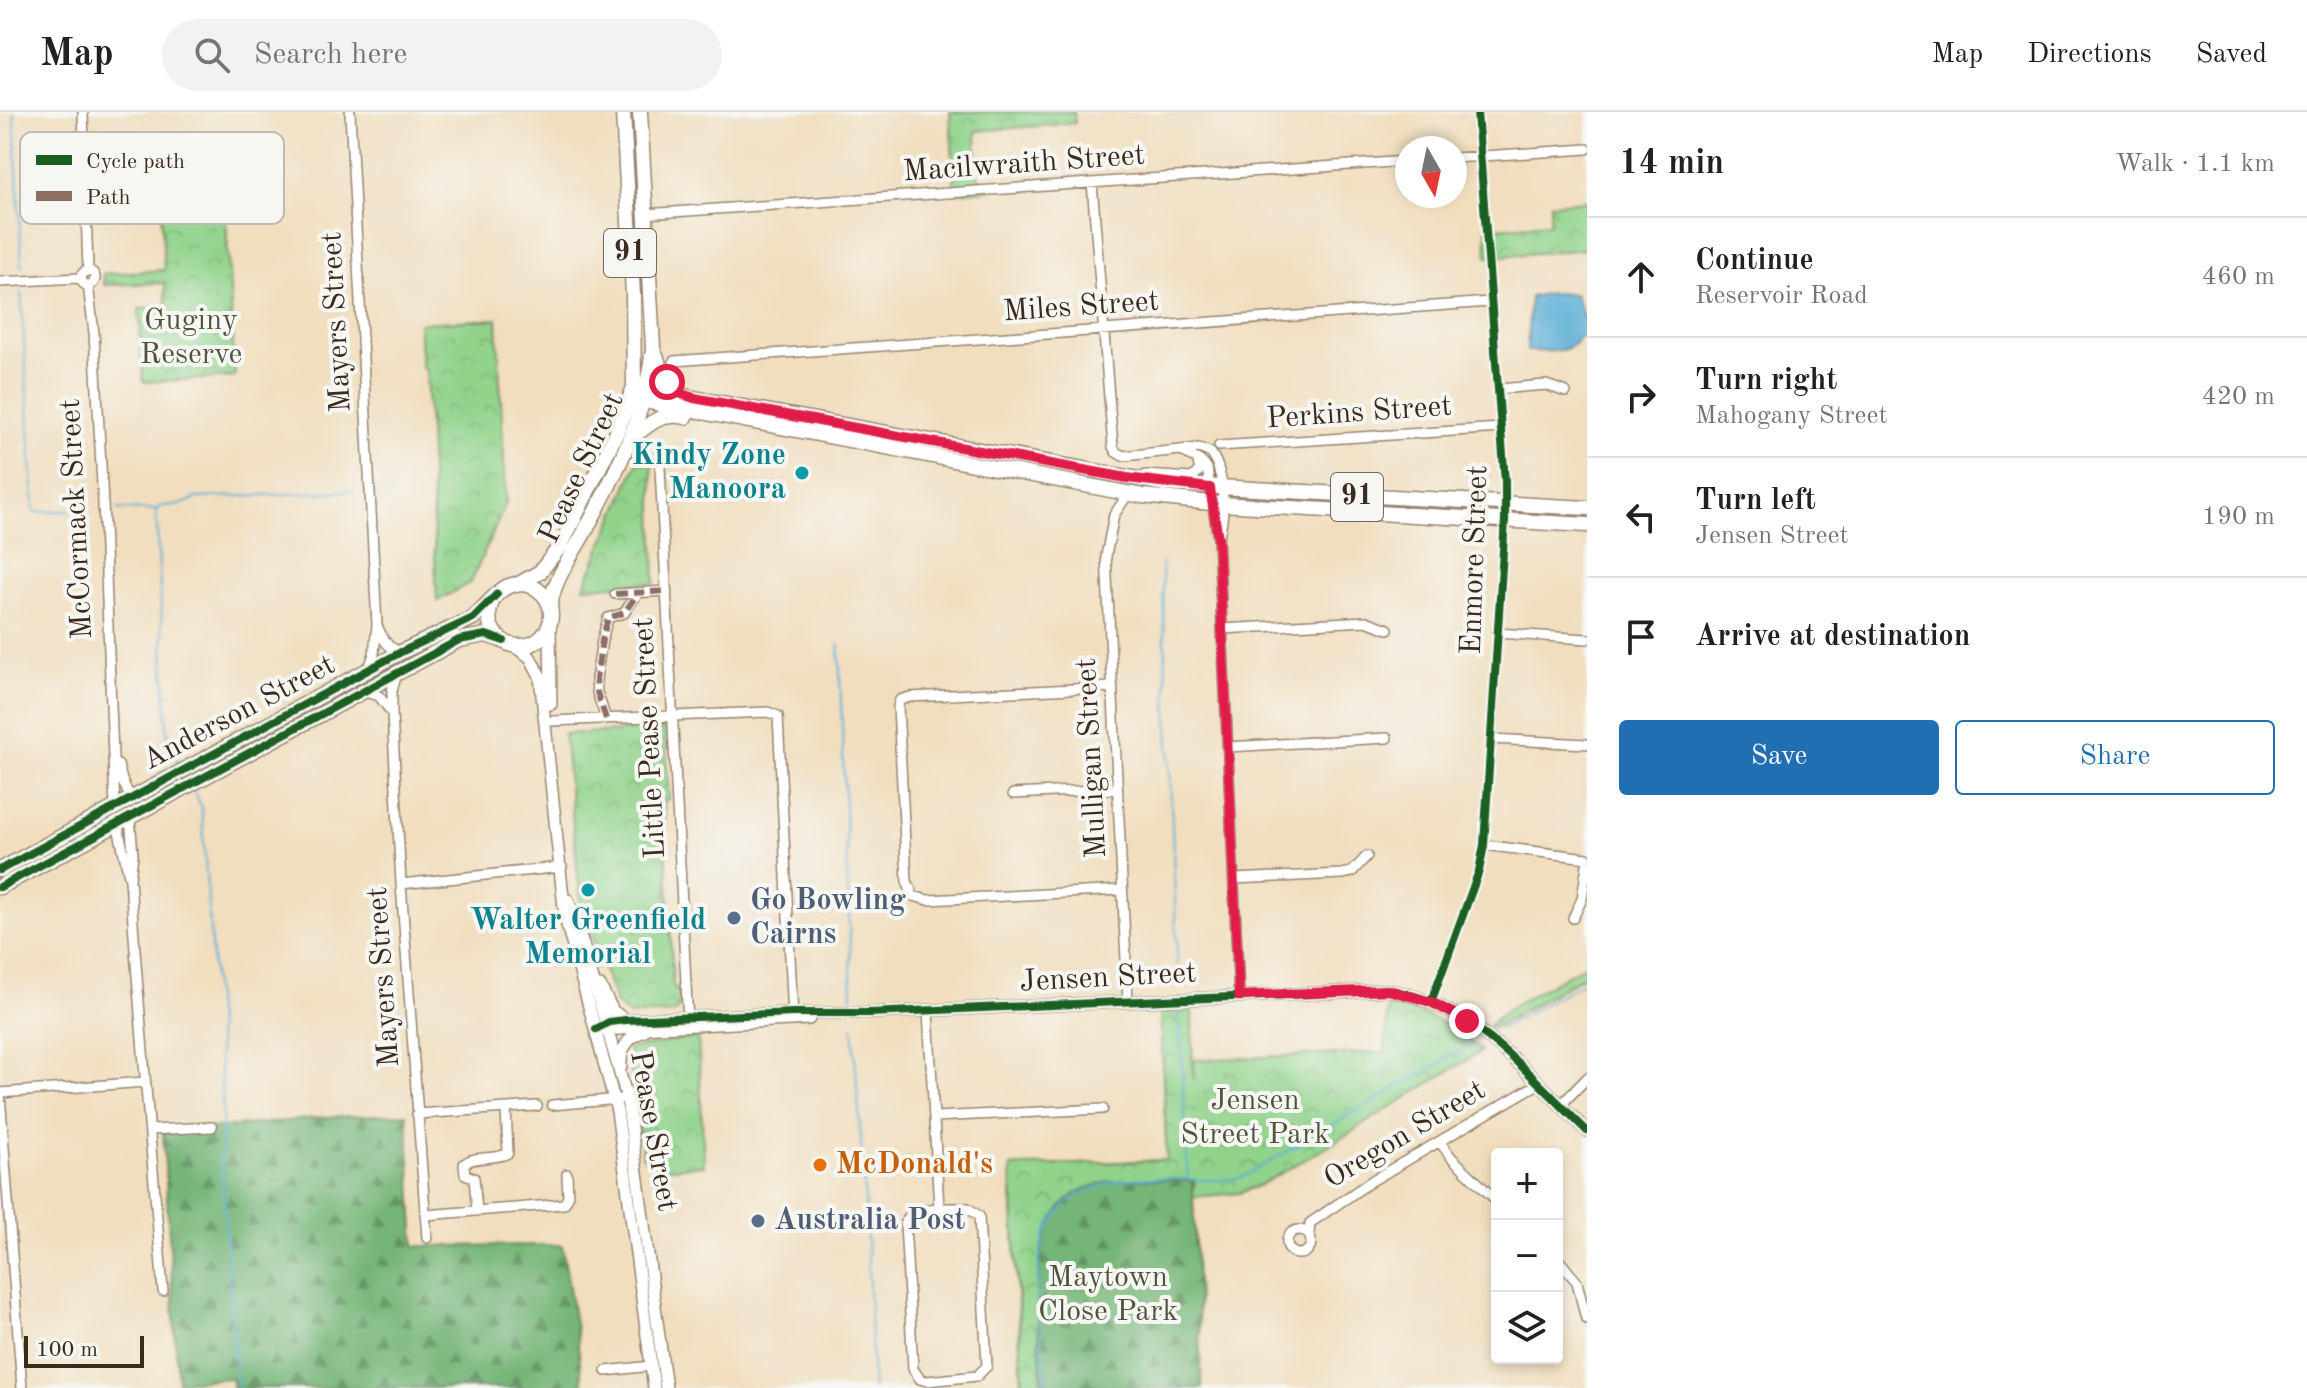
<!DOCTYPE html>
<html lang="en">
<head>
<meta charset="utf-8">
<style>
	body { margin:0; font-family:"Old Standard TT",serif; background:#f2f2f2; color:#202124 }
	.controls { position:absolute; right:24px; bottom:24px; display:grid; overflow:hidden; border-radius:8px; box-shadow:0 4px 12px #0003 }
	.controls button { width:72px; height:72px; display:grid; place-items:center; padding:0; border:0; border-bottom:2px solid #e0e0e0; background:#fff; color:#202124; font:40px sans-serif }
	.compass { position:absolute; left:1395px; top:24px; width:72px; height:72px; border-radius:50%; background:#fff; box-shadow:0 4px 12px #0003; rotate:171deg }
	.scale { position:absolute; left:24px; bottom:20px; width:120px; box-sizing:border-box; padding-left:8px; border:4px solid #3b2a1e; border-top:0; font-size:22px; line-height:28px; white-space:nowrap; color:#3b2a1e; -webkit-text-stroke:6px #f6f6f2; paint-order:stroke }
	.stop { position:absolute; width:24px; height:24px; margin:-18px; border:6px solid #e11d48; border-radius:50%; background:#fff }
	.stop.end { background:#e11d48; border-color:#fff; box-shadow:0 2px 8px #0008 }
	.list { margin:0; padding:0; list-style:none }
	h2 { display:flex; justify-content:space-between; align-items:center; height:104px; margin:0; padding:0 32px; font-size:34px }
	h2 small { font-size:26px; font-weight:400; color:#757577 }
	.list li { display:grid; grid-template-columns:52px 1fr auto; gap:24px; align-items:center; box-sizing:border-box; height:120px; padding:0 32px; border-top:2px solid #e0e0e0 }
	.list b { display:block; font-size:30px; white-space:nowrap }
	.list p { margin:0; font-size:26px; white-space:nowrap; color:#757577 }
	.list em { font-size:26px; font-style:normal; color:#757577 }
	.actions { display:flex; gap:16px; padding:24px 32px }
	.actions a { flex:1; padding:18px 0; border:2px solid #1f6fb2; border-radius:8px; text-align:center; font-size:28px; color:#1f6fb2 }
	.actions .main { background:#1f6fb2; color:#fff }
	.icon { flex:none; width:44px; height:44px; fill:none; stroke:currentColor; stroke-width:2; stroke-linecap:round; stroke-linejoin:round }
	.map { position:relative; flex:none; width:1587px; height:1276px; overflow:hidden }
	header { display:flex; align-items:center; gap:48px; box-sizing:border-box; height:112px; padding:0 40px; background:#fff; border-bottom:2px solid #e0e0e0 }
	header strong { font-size:38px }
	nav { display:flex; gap:44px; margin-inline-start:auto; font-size:28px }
	.search { width:560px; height:72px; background:#f2f2f2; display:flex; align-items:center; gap:20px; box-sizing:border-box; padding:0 28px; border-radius:44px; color:#757577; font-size:30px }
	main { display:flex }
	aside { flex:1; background:#fff }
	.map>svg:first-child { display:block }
	.forest { fill:url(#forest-firs); stroke:#58704a; stroke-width:2 }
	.park { fill:url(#park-crowns); stroke:#667e54; stroke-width:2 }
	.water { fill:#5aadd6; stroke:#4a6c7a; stroke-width:2 }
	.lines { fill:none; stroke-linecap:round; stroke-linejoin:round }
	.stream { stroke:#5aadd6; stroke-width:2 }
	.minor-casing { stroke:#96846e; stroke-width:12 }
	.tertiary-casing { stroke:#96846e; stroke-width:14 }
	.primary-casing { stroke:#96846e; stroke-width:17 }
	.minor { stroke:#fff; stroke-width:9 }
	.tertiary { stroke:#fff; stroke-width:11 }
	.primary { stroke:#fff; stroke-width:14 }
	.quiet { stroke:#8d6e63; stroke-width:6; stroke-dasharray:12 6; stroke-linecap:butt }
	.cycleway-casing { stroke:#f6f6f2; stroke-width:13 }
	.cycleway { stroke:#1b5e20; stroke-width:8 }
	.route { stroke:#e11d48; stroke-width:10 }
	.culture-dot { fill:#0f9aa8; stroke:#f6f6f2; stroke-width:3 }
	.service-dot { fill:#5c6f8a; stroke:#f6f6f2; stroke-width:3 }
	.food-dot { fill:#e8710a; stroke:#f6f6f2; stroke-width:3 }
	.labels { text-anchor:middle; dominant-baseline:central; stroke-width:8; stroke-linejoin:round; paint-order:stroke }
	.shield { fill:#f6f6f2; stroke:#73675e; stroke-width:2 }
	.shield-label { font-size:28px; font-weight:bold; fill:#3b2a1e }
	.street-label { font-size:30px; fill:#3b2a1e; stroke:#f6f6f2 }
	.park-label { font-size:30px; fill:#505439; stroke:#f6f6f2 }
	.culture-label { font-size:30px; font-weight:bold; fill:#0d838f; stroke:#f6f6f2; text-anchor:end }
	.service-label { font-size:30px; font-weight:bold; fill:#4e5e75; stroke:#f6f6f2; text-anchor:start }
	.food-label { font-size:30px; font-weight:bold; fill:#c56008; stroke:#f6f6f2; text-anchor:start }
	.key { fill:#f6f6f2; stroke:#beb9b2; stroke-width:2 }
	.key-label { font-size:22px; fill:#3b2a1e }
</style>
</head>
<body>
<header>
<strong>Map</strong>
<div class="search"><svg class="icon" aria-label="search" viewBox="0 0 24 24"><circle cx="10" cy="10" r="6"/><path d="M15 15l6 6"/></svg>Search here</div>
<nav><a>Map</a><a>Directions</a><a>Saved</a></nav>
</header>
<main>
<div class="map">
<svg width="1587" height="1276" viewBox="0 0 1587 1276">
	<defs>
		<pattern id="forest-firs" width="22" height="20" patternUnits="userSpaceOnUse" patternTransform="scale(2)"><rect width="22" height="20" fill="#74b577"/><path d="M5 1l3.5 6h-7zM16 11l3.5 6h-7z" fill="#609361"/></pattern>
		<pattern id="park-crowns" width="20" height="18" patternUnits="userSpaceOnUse" patternTransform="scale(2)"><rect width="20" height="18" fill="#91d38b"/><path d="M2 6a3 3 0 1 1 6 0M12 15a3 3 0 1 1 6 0" fill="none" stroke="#7eb578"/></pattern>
	</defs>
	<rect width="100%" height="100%" fill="#f6f6f2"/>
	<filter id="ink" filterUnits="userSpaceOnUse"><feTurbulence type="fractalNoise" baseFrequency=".0125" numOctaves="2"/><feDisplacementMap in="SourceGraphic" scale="16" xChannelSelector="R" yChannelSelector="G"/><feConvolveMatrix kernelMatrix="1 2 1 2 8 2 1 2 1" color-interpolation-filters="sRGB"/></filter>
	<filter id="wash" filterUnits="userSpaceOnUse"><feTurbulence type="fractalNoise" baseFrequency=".006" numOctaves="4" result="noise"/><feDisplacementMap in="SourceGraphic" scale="32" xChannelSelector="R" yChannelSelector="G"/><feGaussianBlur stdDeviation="1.8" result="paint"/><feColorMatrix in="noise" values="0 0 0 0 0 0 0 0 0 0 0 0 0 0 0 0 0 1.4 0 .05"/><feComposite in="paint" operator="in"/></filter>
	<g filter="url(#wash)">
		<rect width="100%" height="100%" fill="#f1debe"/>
		<path class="forest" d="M1192,899L1193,1085L1202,1276H1022L1011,1055L1167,1048L1160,901Z
			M407,1002L415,1134L562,1133L577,1224L583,1276H233L231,1266L178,1270L163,1021L328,1005Z"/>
		<path class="park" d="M950,0H1074L1075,11L976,19L977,63L988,78L955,81Z
			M221,22L235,265L143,270L139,197L166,195L165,171L104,173L103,162L164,158L158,24Z
			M1587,89V137L1487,145L1486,117L1550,111V92Z
			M497,207L506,391L471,470L437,489L426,257L422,256L419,211Z
			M652,350L655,471L584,475L637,351Z
			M665,617L669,686L664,691L673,874L679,881L680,894L674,901L629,903L616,892L581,793L564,622Z
			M1587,852V862L1494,916L1488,914L1509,896Z
			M1388,893C1423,900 1456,913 1481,939L1327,1035L1260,1073L1239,1081L1193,1085L1194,1069C1160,1068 1130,1064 1096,1073C1017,1094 1040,1216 1042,1276H1023L1011,1055L1167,1048L1160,901L1192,899L1193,969L1194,948L1385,940Z
			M698,925L704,1053L658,1057L651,1055L643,1045L628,937Z"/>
		<path class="water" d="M1550,181L1575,182L1587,215C1571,244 1559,239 1527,239L1530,185Z"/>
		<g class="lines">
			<path class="stream" d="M14,0L22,155
				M21,180L34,397L36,400L88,398
				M117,397L156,398L161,394L180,393L197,386L352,379
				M156,398L168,628L180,653
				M1162,451L1178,870
				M839,532L852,885
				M194,680L201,694L203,718L223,998L221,1047L237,1276
				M1179,901L1188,1067
				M853,915L866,1101L873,1276
				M1499,917L1587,868
				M1046,1276C1039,1187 1009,1079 1133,1067C1170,1063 1206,1073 1243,1065L1474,931"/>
		</g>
	</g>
	<g filter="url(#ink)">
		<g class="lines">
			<defs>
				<path id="minor" d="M83,0L88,159
					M350,0L377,513L374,542L368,559
					M1455,46L1587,37
					M1092,71L1113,335L1116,340L1123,344L1199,336L1211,341C1225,361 1226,403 1218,426
					M645,102L1407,49
					M81 166a7 7 0 1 1 14 0a7 7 0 1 1-14 0Z
					M0,170L80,166
					M88,173L94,221L104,411L115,696
					M674,249L1490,190
					M1498,277L1546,273L1566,280
					M1219,334L1501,316
					M659,336L688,911
					M1182,339L1200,349L1207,356L1218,426L1239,884
					M1146,363L1192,366L1200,358L1197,347
					M615,482L667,479
					M377,513C382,526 387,536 401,540
					M1222,517L1366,509L1388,517
					M1497,521L1587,527
					M397,561L392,579V601L401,772L427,1126
					M1113,575L910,585L900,588L898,594L907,769L913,784L928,788L1122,778
					M364,580L379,584L392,601
					M606,607L597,580L596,567L602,528L608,506L624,501L638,481
					M552,609L768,600L778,604L793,905
					M1491,627L1587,632
					M1227,635L1387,626
					M118,653L122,668L131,687
					M1013,682L1117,677
					M130,705L133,743L130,767C139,905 152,1041 163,1179
					M117,711L129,764
					M1484,733L1587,746
					M1234,767L1342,762L1352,760L1367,744
					M401,772L562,755
					M1573,806L1582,787L1587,753
					M1128,889L1106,444L1114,403L1128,382
					M1431,890L1479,759L1484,733L1505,408V370L1477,0
					M928,899L939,1096
					M0,981L145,970
					M0,982L22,1276
					M552,993L620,987
					M1560,994L1587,966
					M417,1002L537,994
					M934,1005L1103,997
					M150,1018L212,1015
					M1440,1030L1451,1045L1497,1089
					M939,1096H968L979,1104L987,1254L977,1264L927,1269L920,1267L913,1257L905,1111C912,1096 925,1098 939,1096Z
					M477,1099L474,1066L465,1062L464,1052C475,1042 495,1049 508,1041L506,997
					M425,1103L564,1092L568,1085L567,1062
					M1287 1130a12 12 0 1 1 24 0a12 12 0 1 1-24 0Z
					M1309,1123L1310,1111L1373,1068L1538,972
					M1557,1146L1577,1170L1586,1207
					M606,1259L651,1254"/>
				<path id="tertiary" d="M550,511L551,592
					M512,533L530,545L540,564L565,805L617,999L654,1276
					M568,788L582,829L627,986L666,1276
					M600,874L613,899L625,908
					M596,917L609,910L626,908L793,901H869L1388,878C1472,891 1528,963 1587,1019
					M602,918L809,907
					M621,955C620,938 627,925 644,919"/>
				<path id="primary" d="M655,242L666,269L682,283
					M634,275L640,285L650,290L1142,384L1221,392L1587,413
					M634,275L1166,372L1587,396
					M633,325C650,311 662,300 685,305
					M489 503a31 31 0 1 1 62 0a31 31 0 1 1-62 0Z
					M517,473L540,460L561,433L616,322L634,275L633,182L623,0
					M550,493C555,465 571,445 584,421C616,362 646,303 653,236L640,0
					M0,758L401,540L473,506L497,482
					M0,775L459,528L486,523L504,529"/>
			</defs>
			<use href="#minor" class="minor-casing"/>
			<use href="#tertiary" class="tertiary-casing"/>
			<use href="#primary" class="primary-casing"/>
			<use href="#minor" class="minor"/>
			<use href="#tertiary" class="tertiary"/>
			<use href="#primary" class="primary"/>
			<path class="quiet" d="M615,482L667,479
				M606,607L597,580L596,567L602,528L608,506L624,501L638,481"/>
			<defs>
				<path id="cycleway" d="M0,758L401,540L473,506L497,482
					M0,775L459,528L486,523L504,529
					M1431,890L1479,759L1484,733L1505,408V370L1477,0
					M596,917L609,910L626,908L793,901H869L1388,878C1472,891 1528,963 1587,1019"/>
			</defs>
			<use href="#cycleway" class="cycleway-casing"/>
			<use href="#cycleway" class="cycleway"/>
		</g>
	</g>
	<g class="lines" filter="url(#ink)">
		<path class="route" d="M667,270L676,280L694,286L1127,366L1210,376L1218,426L1239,884L1388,878L1431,890L1467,909"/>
	</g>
	<g class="culture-dot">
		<circle cx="802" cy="361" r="8"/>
		<circle cx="588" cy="778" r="8"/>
	</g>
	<g class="service-dot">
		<circle cx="734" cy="806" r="8"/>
		<circle cx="758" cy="1109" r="8"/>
	</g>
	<circle class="food-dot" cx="820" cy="1053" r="8"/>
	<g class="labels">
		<g class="shield">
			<rect x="604" y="117" width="52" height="48" rx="6"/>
			<rect x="1331" y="361" width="52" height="48" rx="6"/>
		</g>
		<g class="shield-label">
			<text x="630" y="141">91</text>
			<text x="1357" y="385">91</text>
		</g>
		<g class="street-label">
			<text transform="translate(1024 52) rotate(-4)">Macilwraith Street</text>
			<text transform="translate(1081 195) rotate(-4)">Miles Street</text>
			<text transform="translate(337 210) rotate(-93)">Mayers Street</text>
			<text transform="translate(1359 301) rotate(-4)">Perkins Street</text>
			<text transform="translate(582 356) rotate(-65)">Pease Street</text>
			<text transform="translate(77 407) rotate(-93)">McCormack Street</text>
			<text transform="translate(1475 448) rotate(-88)">Enmore Street</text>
			<text transform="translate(239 601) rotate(-28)">Anderson Street</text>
			<text transform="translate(650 626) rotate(-93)">Little Pease Street</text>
			<text transform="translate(1092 646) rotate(-93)">Mulligan Street</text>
			<text transform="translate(384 865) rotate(-94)">Mayers Street</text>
			<text transform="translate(1108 866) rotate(-3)">Jensen Street</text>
			<text transform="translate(653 1019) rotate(80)">Pease Street</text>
			<text transform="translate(1405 1023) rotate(-31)">Oregon Street</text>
		</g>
		<g class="park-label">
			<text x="191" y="209">Guginy<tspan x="191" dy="34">Reserve</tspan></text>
			<text x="1255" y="989">Jensen<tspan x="1255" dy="34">Street Park</tspan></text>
			<text x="1108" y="1166">Maytown<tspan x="1108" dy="34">Close Park</tspan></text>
		</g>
		<g class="culture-label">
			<text x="786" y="344">Kindy Zone<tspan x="786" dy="34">Manoora</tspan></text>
			<text x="588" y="809" text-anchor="middle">Walter Greenfield<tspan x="588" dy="34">Memorial</tspan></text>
		</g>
		<g class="service-label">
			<text x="750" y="789">Go Bowling<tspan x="750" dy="34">Cairns</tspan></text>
			<text x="774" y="1109">Australia Post</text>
		</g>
		<g class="food-label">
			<text x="836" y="1053">McDonald's</text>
		</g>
	</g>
	<rect x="20" y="20" width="264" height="92" rx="12" class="key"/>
	<rect x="36" y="43" width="36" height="10" fill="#1b5e20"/>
	<rect x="36" y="79" width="36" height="10" fill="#8d6e63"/>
	<g class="key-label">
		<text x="86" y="56">Cycle path</text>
		<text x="86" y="92">Path</text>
	</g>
</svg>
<div class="controls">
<button>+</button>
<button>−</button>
<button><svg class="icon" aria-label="layers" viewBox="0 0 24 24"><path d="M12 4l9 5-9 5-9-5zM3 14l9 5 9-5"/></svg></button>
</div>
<svg class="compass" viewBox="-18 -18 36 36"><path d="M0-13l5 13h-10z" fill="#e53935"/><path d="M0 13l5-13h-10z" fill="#757577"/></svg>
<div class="scale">100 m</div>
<div class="stop" style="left:667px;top:270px"></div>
<div class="stop end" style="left:1467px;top:909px"></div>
</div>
<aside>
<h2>14 min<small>Walk · 1.1 km</small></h2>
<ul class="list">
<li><svg class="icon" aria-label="ahead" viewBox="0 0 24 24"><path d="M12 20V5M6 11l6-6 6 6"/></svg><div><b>Continue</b><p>Reservoir Road</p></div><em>460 m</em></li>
<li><svg class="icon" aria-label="right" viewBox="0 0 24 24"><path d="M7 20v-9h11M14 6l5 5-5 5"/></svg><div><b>Turn right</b><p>Mahogany Street</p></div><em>420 m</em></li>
<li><svg class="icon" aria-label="left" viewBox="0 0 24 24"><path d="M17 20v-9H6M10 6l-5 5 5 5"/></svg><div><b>Turn left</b><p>Jensen Street</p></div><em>190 m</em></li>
<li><svg class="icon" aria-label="arrive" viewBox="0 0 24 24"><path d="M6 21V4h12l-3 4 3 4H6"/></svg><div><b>Arrive at destination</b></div></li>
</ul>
<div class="actions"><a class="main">Save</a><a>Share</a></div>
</aside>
</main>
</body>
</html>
